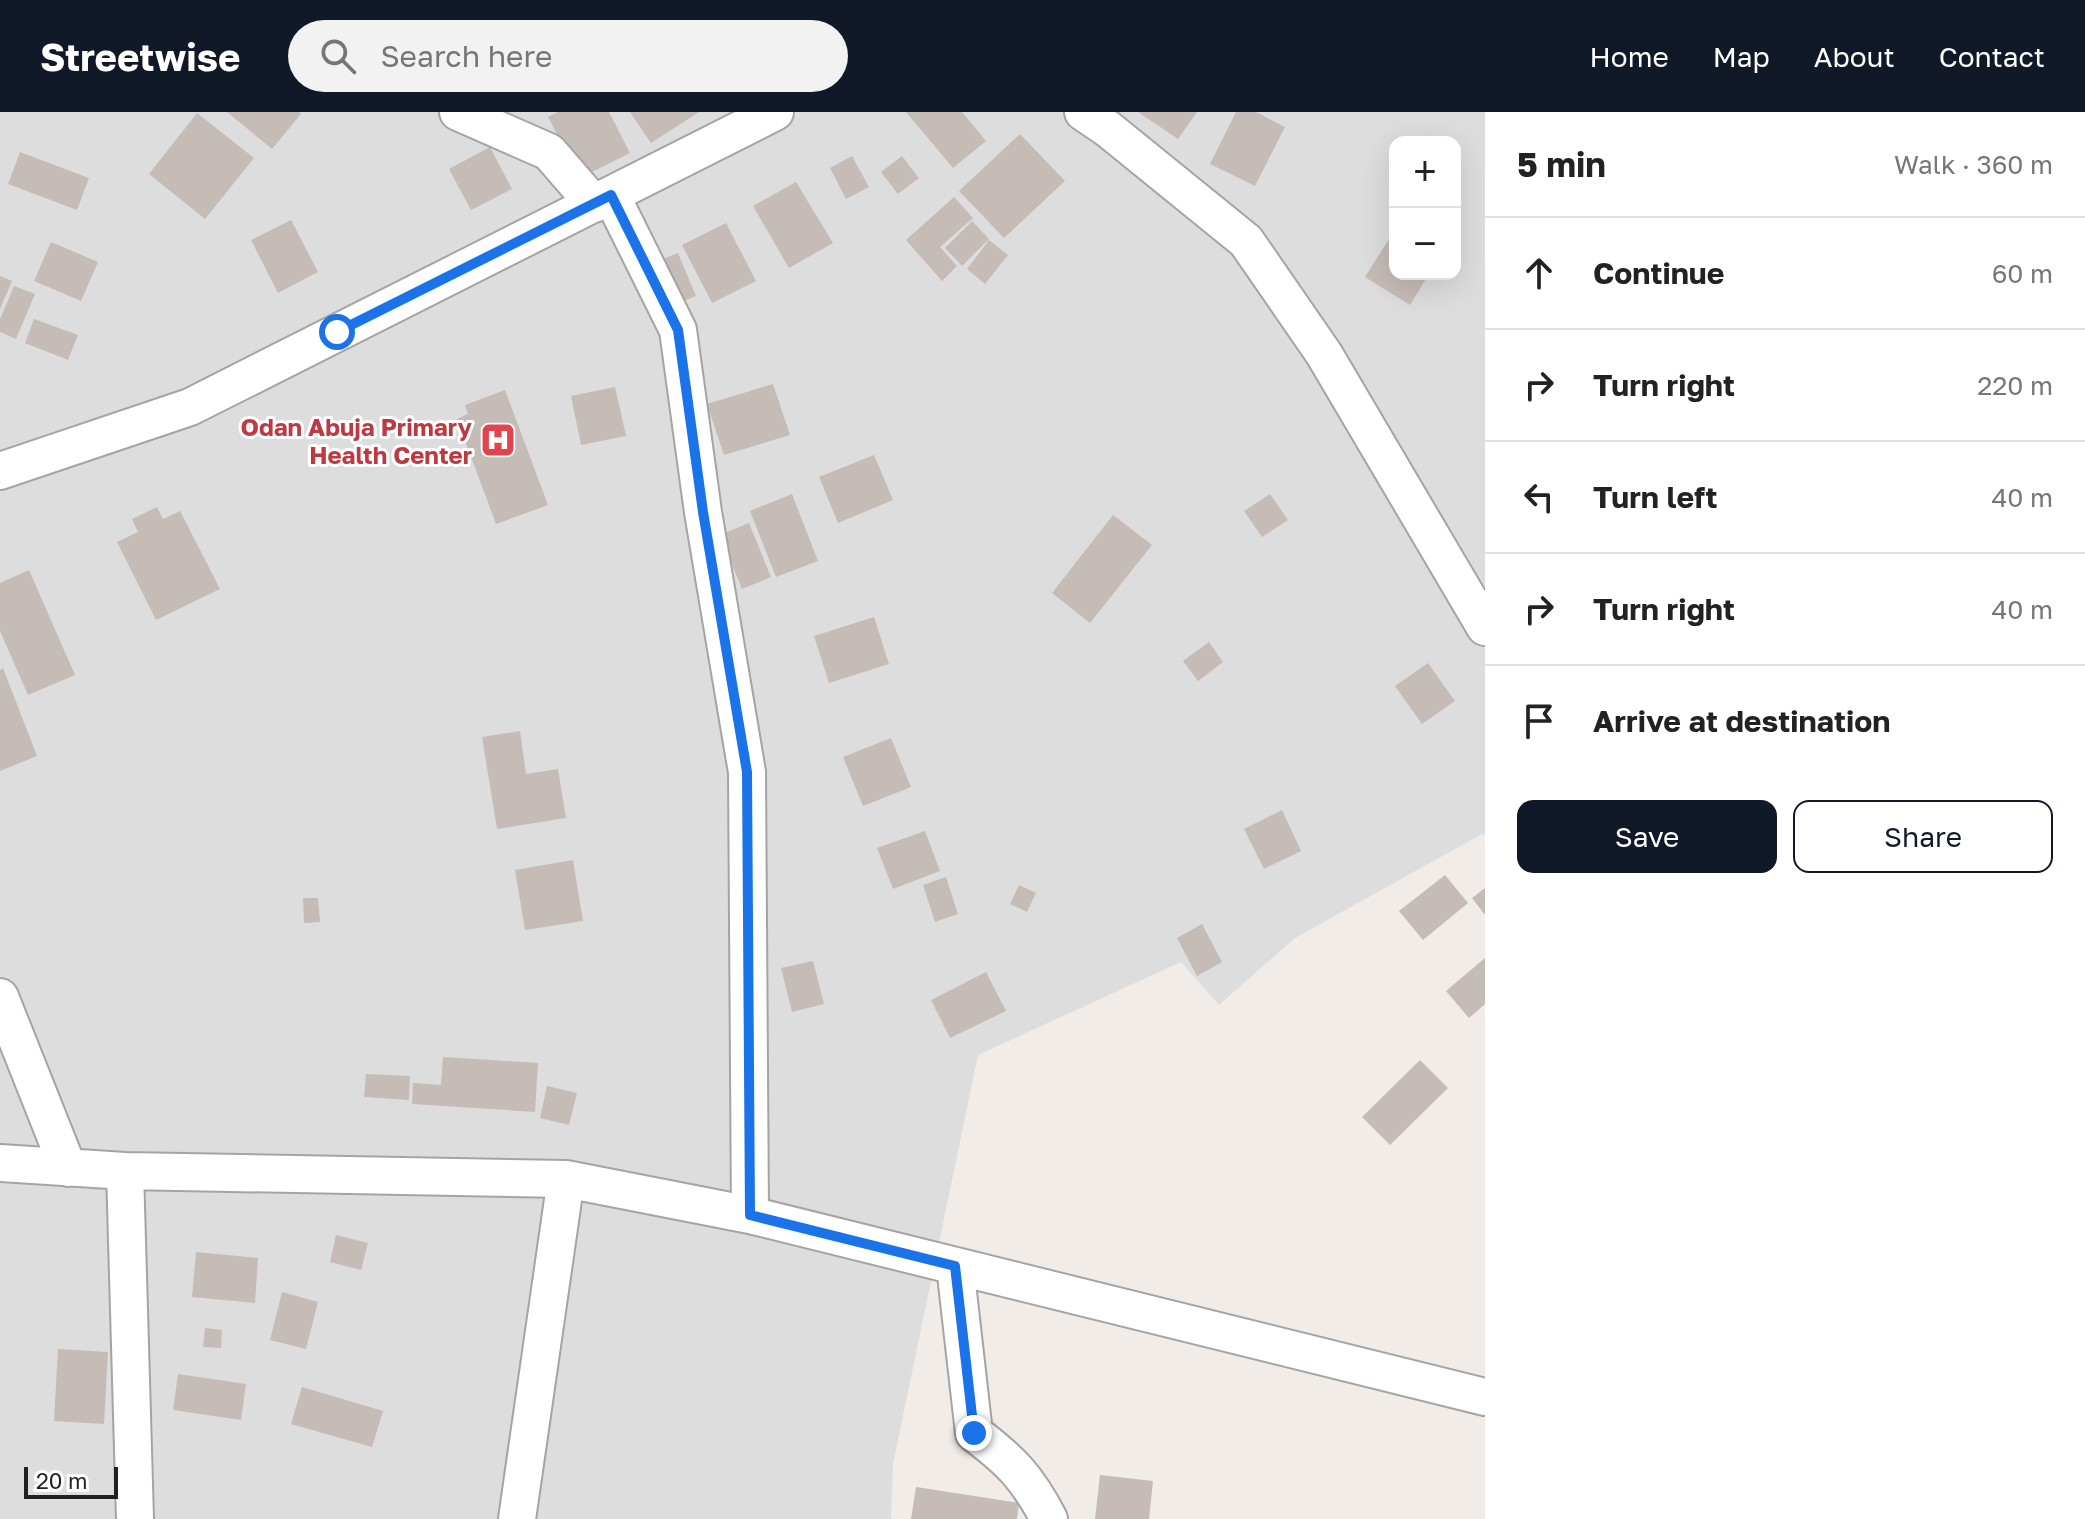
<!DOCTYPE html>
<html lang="en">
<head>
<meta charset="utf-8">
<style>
	body { margin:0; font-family:"Golos Text",sans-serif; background:#f2f2f2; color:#222 }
	.controls { position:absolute; right:24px; top:24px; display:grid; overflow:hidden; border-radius:16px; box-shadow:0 8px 32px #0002 }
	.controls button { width:72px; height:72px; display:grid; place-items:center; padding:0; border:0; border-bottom:2px solid #e0e0e0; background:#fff; color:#222; font:40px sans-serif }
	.scale { position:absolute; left:24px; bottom:20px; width:94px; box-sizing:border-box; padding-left:8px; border:4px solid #202020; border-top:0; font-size:22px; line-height:28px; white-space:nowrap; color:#202020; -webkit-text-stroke:6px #fff; paint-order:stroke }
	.stop { position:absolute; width:24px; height:24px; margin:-18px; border:6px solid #1a73e8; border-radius:50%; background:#fff }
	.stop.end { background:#1a73e8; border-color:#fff; box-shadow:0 2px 8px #0008 }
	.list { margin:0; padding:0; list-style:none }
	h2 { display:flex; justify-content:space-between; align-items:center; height:104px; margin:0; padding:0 32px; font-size:34px }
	h2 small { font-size:26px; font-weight:400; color:#767676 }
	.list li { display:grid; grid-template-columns:52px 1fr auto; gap:24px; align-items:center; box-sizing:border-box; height:112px; padding:0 32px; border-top:2px solid #e0e0e0 }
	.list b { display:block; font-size:30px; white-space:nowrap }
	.list em { font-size:26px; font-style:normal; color:#767676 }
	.actions { display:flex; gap:16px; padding:24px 32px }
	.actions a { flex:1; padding:18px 0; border:2px solid #111827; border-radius:16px; text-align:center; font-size:28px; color:#111827 }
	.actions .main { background:#111827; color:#fff }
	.icon { flex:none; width:44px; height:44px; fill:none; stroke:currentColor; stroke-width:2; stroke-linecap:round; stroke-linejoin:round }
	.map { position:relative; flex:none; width:1485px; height:1407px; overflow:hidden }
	header { display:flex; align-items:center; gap:48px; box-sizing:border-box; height:112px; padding:0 40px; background:#111827; color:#fff }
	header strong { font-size:38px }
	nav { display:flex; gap:44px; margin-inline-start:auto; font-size:28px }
	.search { width:560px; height:72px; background:#f2f2f2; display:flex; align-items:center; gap:20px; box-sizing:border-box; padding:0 28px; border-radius:44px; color:#767676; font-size:30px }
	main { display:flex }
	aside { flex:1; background:#fff }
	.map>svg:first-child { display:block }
	.residential { fill:#deddde; fill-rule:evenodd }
	.building { fill:#c5bbb7 }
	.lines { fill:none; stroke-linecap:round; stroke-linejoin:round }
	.street-casing { stroke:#a4a4a4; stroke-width:40 }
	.street { stroke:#fff; stroke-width:36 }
	.route { stroke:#1a73e8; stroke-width:10 }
	.labels { text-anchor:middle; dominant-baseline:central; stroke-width:6; stroke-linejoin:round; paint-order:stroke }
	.health-label { font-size:24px; font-weight:bold; fill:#be3a42; stroke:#fff; text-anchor:end }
</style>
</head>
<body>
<header>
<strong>Streetwise</strong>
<div class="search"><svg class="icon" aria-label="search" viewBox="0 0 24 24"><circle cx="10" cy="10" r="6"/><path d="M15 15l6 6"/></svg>Search here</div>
<nav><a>Home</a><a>Map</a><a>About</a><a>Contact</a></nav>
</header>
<main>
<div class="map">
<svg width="1485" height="1407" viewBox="0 0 1485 1407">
	<rect width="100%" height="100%" fill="#f1ece7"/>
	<path class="residential" d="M0,0H1485V723L1482,722L1295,826L1219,893L1181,850L978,943L893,1352L891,1407H0ZM1395,30H1455V162H1395Z"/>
	<path class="building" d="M227,0H299L301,2L272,37Z
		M558,0H609L630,41L580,66L548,5Z
		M630,0H699L651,31Z
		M906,0H962L986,29L953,56Z
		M1138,0H1197L1178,27Z
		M1236,0H1256L1285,15L1255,74L1210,52Z
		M197,1L254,46L205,107L149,62Z
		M1020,22L1065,69L1004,126L959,79Z
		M490,35L512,77L471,98L449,57Z
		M20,40L89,66L77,98L8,72Z
		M852,44L869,75L846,87L830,56Z
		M902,44L919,66L898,82L881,60Z
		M796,70L833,131L789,156L753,94Z
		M954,85L973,106L940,135L957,154L942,169L906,128Z
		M291,108L318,160L278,181L251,128Z
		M972,109L989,127L962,154L945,136Z
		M726,111L756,169L712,191L682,133Z
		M1389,127L1395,131V162H1429L1410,193L1365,165Z
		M989,128L1008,143L985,172L967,157Z
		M51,130L98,150L81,189L34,169Z
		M678,141L696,184L676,192L658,149Z
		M0,164L12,169L0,197Z
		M14,174L35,182L16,227L0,220V207Z
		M34,207L78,223L68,248L25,231Z
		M773,272L790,323L724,343L707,292Z
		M615,275L626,324L581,333L571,284Z
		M505,278L548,393L496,412L457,307L468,302L465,293Z
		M874,343L893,388L838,411L819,365Z
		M792,382L818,449L776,465L750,399Z
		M1270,382L1288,408L1262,425L1244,399Z
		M157,395L163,407L180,399L220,477L156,508L117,430L138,420L132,407Z
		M1113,403L1152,433L1090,511L1052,481Z
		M749,411L771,465L742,477L720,423Z
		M29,458L75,563L28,583L0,519V471Z
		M874,505L889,552L829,571L814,524Z
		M1209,530L1223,550L1198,569L1183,549Z
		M1428,551L1455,589L1422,612L1395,574Z
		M3,556L37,644L0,659V558Z
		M520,619L526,662L558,657L566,706L497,717L482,625Z
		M891,626L911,675L863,694L843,645Z
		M1282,698L1301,739L1264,757L1244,717Z
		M925,719L940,759L893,777L877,736Z
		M573,748L583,809L525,818L515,758Z
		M1445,763L1468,791L1423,828L1399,799Z
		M946,765L958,802L935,810L923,773Z
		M1019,773L1036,781L1027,800L1010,792Z
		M1485,776V803L1472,786Z
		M303,786H318L320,810L304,811Z
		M1202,812L1222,850L1197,864L1177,826Z
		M1485,846V892L1469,906L1446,879Z
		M813,849L824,892L792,900L781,856Z
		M986,860L1006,899L950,926L931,888Z
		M443,945L538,951L535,1000L412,992L413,971L441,973Z
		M1420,948L1448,976L1390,1033L1362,1005Z
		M366,962L410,964L409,988L364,985Z
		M547,974L577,981L569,1013L540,1006Z
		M336,1123L368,1131L361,1158L330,1150Z
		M196,1140L258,1146L255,1191L192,1185Z
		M282,1180L318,1190L306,1237L270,1228Z
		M205,1216L222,1218L221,1236L203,1235Z
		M58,1237L108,1240L104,1312L54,1309Z
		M178,1262L246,1272L241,1308L173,1298Z
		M302,1275L383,1299L372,1335L291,1312Z
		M1100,1363L1153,1369L1149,1407H1095Z
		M916,1375L1019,1391L1017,1407H911Z"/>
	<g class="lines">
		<defs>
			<path id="street" d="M458,0L549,40L594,92
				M1083,0L1108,17L1246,129L1324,242L1485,515
				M611,83L678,218L703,400L747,660L750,1103
				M0,359L190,295L775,0
				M0,885L68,1056
				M0,1051L125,1059L566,1067L750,1103L1485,1285
				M125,1059L135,1407
				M955,1154L974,1321C1011,1349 1027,1365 1049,1407
				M517,1407L566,1067"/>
		</defs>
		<use href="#street" class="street-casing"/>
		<use href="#street" class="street"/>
	</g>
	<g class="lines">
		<path class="route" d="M337,220L611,83L678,218L703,400L747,660L750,1103L955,1154L974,1321"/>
	</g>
	<defs>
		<symbol id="hospital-square" viewBox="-11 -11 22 22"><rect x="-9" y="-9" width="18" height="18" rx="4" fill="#e0444e" stroke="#fff"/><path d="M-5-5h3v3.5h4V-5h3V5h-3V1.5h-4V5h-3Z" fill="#fff"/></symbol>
	</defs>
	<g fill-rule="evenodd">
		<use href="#hospital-square" x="478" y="308" width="40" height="40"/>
	</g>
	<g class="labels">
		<g class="health-label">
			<text x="472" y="314">Odan Abuja Primary<tspan x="472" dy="28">Health Center</tspan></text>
		</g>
	</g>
</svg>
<div class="controls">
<button>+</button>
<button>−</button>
</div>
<div class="scale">20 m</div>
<div class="stop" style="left:337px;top:220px"></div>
<div class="stop end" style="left:974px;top:1321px"></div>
</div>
<aside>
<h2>5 min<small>Walk · 360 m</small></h2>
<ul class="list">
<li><svg class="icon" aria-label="ahead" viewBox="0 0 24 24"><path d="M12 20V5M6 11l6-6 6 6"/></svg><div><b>Continue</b></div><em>60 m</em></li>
<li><svg class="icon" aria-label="right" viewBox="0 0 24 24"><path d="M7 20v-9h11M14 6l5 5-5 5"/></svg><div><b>Turn right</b></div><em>220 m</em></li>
<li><svg class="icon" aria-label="left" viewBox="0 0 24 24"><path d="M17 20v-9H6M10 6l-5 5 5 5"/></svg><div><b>Turn left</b></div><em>40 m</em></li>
<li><svg class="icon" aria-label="right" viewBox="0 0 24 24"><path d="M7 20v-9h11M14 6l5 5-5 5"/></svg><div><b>Turn right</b></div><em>40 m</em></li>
<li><svg class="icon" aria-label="arrive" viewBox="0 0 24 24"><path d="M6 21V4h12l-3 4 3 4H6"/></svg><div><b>Arrive at destination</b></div></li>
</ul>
<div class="actions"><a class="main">Save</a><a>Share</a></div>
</aside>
</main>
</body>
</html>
